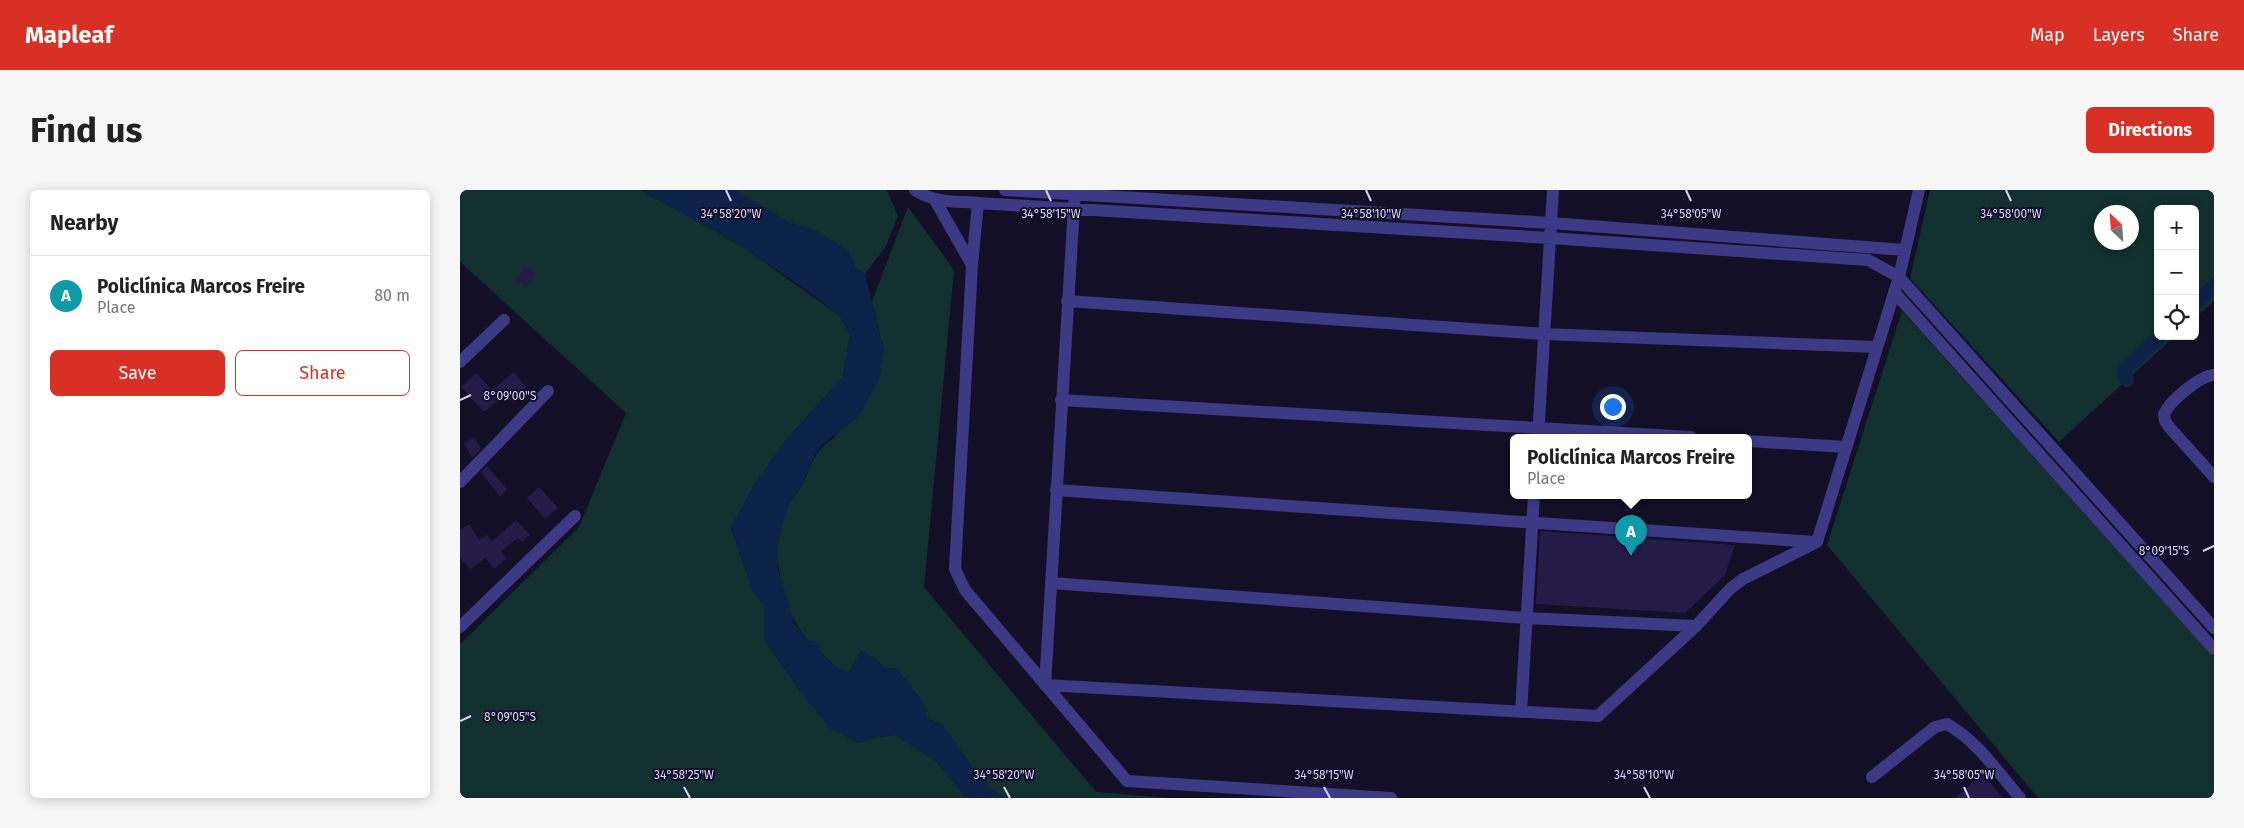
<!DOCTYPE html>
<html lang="en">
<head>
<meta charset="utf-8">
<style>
	body { margin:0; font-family:"Fira Sans",sans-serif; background:#f6f6f6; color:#222 }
	.controls { position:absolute; right:15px; top:15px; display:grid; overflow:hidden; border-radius:8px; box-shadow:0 2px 12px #0003 }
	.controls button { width:45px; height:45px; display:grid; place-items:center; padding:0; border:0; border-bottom:1px solid #e0e0e0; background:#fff; color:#222; font:25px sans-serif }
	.compass { position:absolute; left:1634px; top:15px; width:45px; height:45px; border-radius:50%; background:#fff; box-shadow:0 2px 12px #0003; rotate:335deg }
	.you { position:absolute; left:1152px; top:216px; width:18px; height:18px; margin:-12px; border:4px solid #fff; border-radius:50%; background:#1a73e8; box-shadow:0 0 0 8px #1a73e833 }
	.badge { display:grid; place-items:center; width:32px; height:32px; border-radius:50%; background:#d93025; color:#fff; font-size:16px; font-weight:700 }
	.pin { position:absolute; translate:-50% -41px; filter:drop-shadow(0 1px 2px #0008) }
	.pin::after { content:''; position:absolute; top:26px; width:18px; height:15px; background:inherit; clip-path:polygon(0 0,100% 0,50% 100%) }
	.popup { position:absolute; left:1050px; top:244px; width:242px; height:65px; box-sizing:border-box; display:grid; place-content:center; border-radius:8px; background:#fff; filter:drop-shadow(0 1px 4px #0005); font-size:16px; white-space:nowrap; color:#767676 }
	.popup b { font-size:19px; color:#222 }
	.popup::after { content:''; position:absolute; left:50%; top:100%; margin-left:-10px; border:10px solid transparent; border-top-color:#fff }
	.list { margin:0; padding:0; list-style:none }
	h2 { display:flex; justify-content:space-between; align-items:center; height:65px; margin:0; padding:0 20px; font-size:21px }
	h2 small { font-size:16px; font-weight:400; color:#767676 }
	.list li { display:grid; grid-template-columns:32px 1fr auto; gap:15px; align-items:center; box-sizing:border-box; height:80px; padding:0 20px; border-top:1px solid #e0e0e0 }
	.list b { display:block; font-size:19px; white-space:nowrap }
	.list p { margin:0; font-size:16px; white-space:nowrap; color:#767676 }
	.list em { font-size:16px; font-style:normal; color:#767676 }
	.actions { display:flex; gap:10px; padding:15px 20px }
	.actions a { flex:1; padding:11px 0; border:1px solid #d93025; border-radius:8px; text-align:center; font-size:18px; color:#d93025 }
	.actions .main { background:#d93025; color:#fff }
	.icon { flex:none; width:28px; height:28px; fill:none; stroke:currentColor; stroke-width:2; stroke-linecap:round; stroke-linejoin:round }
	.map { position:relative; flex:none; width:1754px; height:608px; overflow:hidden; border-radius:8px }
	header { display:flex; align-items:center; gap:30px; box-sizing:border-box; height:70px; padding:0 25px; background:#d93025; color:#fff }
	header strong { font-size:24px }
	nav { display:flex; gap:28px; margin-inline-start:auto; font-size:18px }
	.intro { display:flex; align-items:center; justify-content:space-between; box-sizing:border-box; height:120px; padding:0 30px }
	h1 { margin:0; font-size:35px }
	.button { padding:12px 22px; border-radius:8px; background:#d93025; color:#fff; font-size:18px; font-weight:700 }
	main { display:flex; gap:30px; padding:0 30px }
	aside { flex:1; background:#fff; border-radius:8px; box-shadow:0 2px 12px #0003 }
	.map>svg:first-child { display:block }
	.green { fill:#12302f; fill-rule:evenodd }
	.water { fill:#0c2248 }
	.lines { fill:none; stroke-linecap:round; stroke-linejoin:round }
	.canal { stroke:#0c2248; stroke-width:14 }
	.building { fill:#241b47 }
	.minor { stroke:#3d3a85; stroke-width:12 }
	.ticks { fill:none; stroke:#d9d4ff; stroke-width:2 }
	.ticks-label { font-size:12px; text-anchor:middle; fill:#d9d4ff; stroke:#130f26; stroke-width:4; stroke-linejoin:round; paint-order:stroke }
</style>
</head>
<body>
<header>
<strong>Mapleaf</strong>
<nav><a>Map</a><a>Layers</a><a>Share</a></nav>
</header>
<div class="intro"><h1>Find us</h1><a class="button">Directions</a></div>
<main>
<aside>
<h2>Nearby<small></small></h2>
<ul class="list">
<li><span class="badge" style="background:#0f9aa8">A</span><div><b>Policlínica Marcos Freire</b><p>Place</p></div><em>80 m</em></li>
</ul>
<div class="actions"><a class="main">Save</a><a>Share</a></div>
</aside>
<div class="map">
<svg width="1754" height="608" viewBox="0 0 1754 608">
	<rect width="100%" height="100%" fill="#130f26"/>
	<path class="green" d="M0,0H181L283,57L380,126L390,145L383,187L326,250L292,299L271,338L293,401L304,415V450L346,509L371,538L398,553L417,547L436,545L476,571L506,608H0V454L119,337L166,223L0,72Z
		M274,0H427L438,26L426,56L405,84L396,79L388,61L356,41L328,32Z
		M1470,0H1754V111L1735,128V19H1698V146H1715L1599,252L1450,88ZM1642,22H1672V52H1642Z
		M448,17L494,80L464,397L636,602L709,608H543L519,587L482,535L467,528L464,514L437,479L424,478L416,469L389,482L375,477L360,462V453L347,450C321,416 307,357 328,316C332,309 339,302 343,294C353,273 353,261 374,248L424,161L412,111Z
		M1442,121L1754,467V608H1578L1367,355Z"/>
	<path class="water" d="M181,0H274L328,32L356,41L388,61L396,79L405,84L424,161L419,190L397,228L363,254L355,264L342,296L328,317L318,349V380L335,434L347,450L360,453V462L375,477L389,482L401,460L416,469L424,478L437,479L464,514L467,528L482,535L519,587L543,608H506L476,571L436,545L417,547L398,553L371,539L346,509L304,450V415L293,401L271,337L292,299L326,250L383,187L390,145L380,126L342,97L283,57Z"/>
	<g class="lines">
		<path class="canal" d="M1735,114L1754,96
			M1667,190L1664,181L1668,176L1701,146"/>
	</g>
	<path class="building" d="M66,76L77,84L66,97L56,89Z
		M54,182L69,201L54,213L46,203L24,222L1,197L16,183L32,200Z
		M15,247L21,259L12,268L4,253Z
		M27,276L47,299L40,307L21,282Z
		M79,297L98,318L85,329L67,308Z
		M56,330L70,345L62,352L58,348L41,361L47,368L34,379L25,368L11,379L0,368V340L9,334L19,350L27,345L32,351Z
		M1080,341L1275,355L1265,385L1225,423L1076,414Z
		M1523,584L1543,608H1495Z"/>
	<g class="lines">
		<path class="minor" d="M455,0C473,13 496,11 518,13L1090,48L1408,70L1439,87L1754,438
			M545,0L1091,33L1444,60
			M615,0L585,495L1138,526L1236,436
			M475,10L512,75L495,379L505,400L667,591L931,608
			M512,75L518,13
			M1434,102L1754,459
			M607,111L1084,144L1417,157
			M0,172L44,130
			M1754,185C1739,186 1710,211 1704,224L1705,231L1710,238L1754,287
			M601,210L1231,247
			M1078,247L1093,0
			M1288,251L1386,257
			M0,292L88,201
			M596,300L1355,352
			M591,393L1066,428L1236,436L1271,398L1283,389L1357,352L1439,87L1459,0
			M0,437L115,326
			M1061,522L1074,305
			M1412,587L1475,537L1487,534C1517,551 1537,581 1560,608"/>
	</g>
	<path class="ticks" d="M266,0L271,11M586,0L591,11M906,0L911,11M1226,0L1231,11M1546,0L1551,11M0,210L11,205M1743,361L1754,356M0,531L11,526M224,597L230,608M544,597L550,608M864,597L870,608M1184,597L1190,608M1504,597L1509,608"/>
	<g class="ticks-label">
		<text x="271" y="28">34°58'20"W</text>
		<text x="591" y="28">34°58'15"W</text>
		<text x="911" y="28">34°58'10"W</text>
		<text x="1231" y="28">34°58'05"W</text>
		<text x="1551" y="28">34°58'00"W</text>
		<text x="50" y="210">8°09'00"S</text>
		<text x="1704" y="365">8°09'15"S</text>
		<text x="50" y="531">8°09'05"S</text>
		<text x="224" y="589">34°58'25"W</text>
		<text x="544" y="589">34°58'20"W</text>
		<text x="864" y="589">34°58'15"W</text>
		<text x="1184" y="589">34°58'10"W</text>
		<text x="1504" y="589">34°58'05"W</text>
	</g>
</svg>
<div class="controls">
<button>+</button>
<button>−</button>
<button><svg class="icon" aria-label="locate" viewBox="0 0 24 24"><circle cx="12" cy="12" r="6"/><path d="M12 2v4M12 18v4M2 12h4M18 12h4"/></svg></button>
</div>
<svg class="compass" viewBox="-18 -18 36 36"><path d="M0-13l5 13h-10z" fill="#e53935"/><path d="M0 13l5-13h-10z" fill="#767676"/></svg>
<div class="you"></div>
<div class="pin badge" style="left:1171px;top:366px;background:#0f9aa8">A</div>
<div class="popup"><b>Policlínica Marcos Freire</b>Place</div>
</div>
</main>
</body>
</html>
